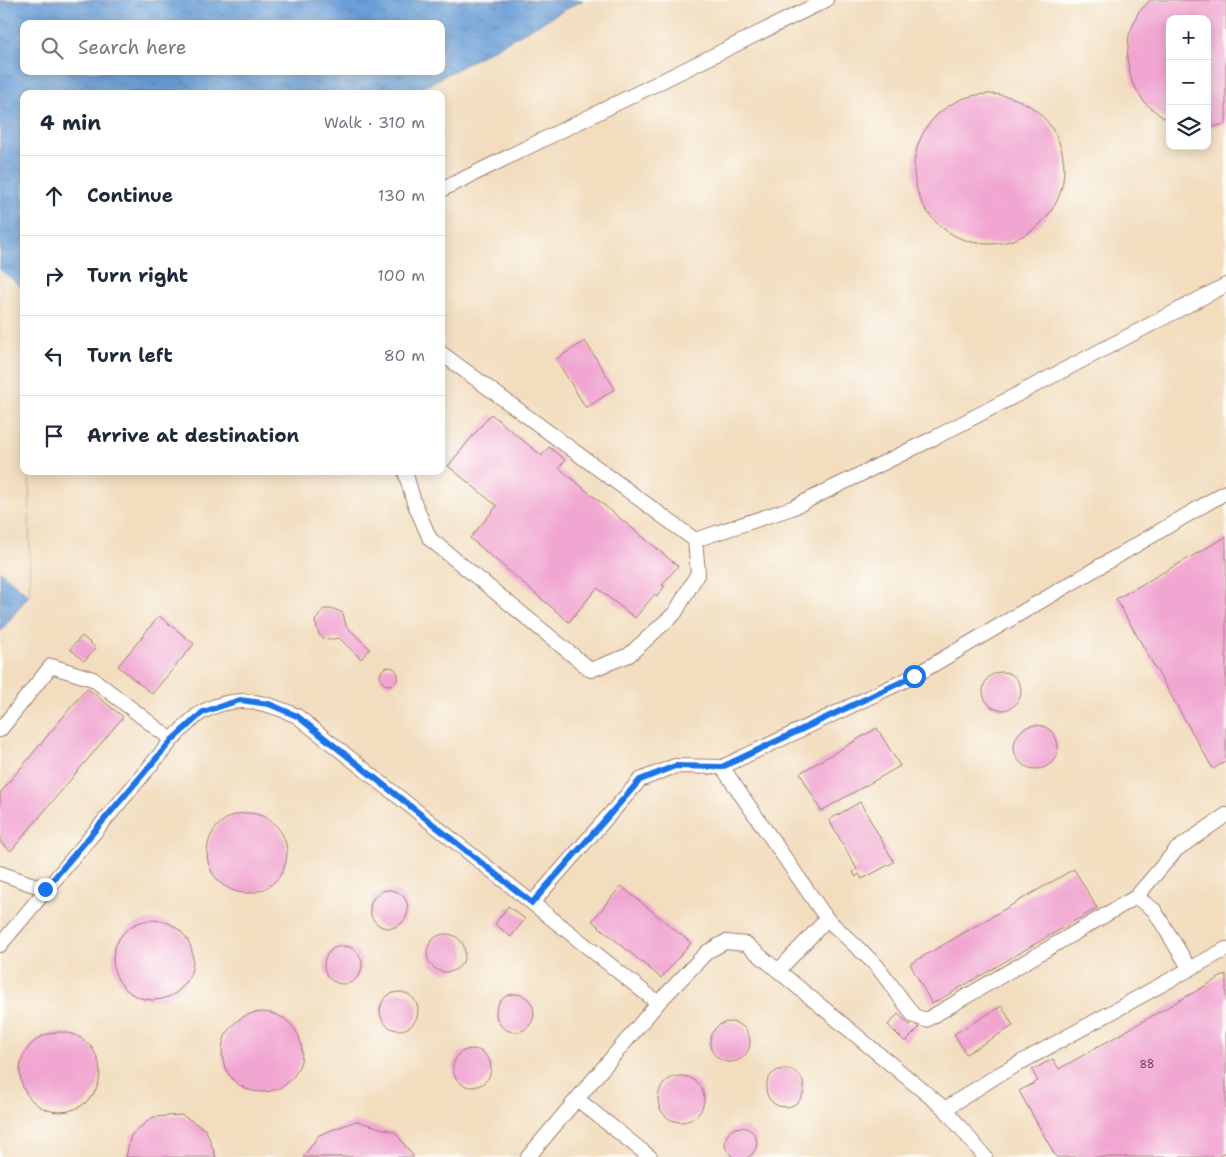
<!DOCTYPE html>
<html lang="en">
<head>
<meta charset="utf-8">
<style>
	body { margin:0; font-family:"Shantell Sans",sans-serif; background:#f6f6f7; color:#1f2937 }
	.controls { position:absolute; right:15px; top:15px; display:grid; overflow:hidden; border-radius:10px; box-shadow:0 2px 12px #0003 }
	.controls button { width:45px; height:45px; display:grid; place-items:center; padding:0; border:0; border-bottom:1px solid #e0e1e3; background:#fff; color:#1f2937; font:25px sans-serif }
	.stop { position:absolute; width:15px; height:15px; margin:-11px; border:4px solid #1a73e8; border-radius:50%; background:#fff }
	.stop.end { background:#1a73e8; border-color:#fff; box-shadow:0 1px 5px #0008 }
	.list { margin:0; padding:0; list-style:none }
	h2 { display:flex; justify-content:space-between; align-items:center; height:65px; margin:0; padding:0 20px; font-size:21px }
	h2 small { font-size:16px; font-weight:400; color:#747a83 }
	.list li { display:grid; grid-template-columns:32px 1fr auto; gap:15px; align-items:center; box-sizing:border-box; height:80px; padding:0 20px; border-top:1px solid #e0e1e3 }
	.list b { display:block; font-size:19px; white-space:nowrap }
	.list em { font-size:16px; font-style:normal; color:#747a83 }
	.icon { flex:none; width:28px; height:28px; fill:none; stroke:currentColor; stroke-width:2; stroke-linecap:round; stroke-linejoin:round }
	.map { position:relative; flex:none; width:1226px; height:1157px; overflow:hidden }
	.search { position:absolute; background:#fff; box-shadow:0 2px 12px #0003; left:20px; top:20px; width:425px; height:55px; display:flex; align-items:center; gap:12px; box-sizing:border-box; padding:0 18px; border-radius:10px; color:#747a83; font-size:19px }
	.panel { position:absolute; background:#fff; box-shadow:0 2px 12px #0003; left:20px; top:90px; width:425px; height:385px; border-radius:10px }
	.map>svg:first-child { display:block }
	.water { fill:url(#water-ripples); stroke:#5a5f81; fill-rule:evenodd }
	.pier { fill:#f2ddbe }
	.building { fill:#f1a6d1 }
	.lines { fill:none; stroke-linecap:round; stroke-linejoin:round }
	.lane-casing { stroke:#9e7e74; stroke-width:16 }
	.lane { stroke:#fff; stroke-width:14 }
	.route { stroke:#1a73e8; stroke-width:6 }
	.labels { text-anchor:middle; dominant-baseline:central; stroke-width:4.5; stroke-linejoin:round; paint-order:stroke }
	.number-label { font-size:11px; fill:#744154 }
</style>
</head>
<body>
<div class="map">
<svg width="1226" height="1157" viewBox="0 0 1226 1157">
	<defs>
		<pattern id="water-ripples" width="26" height="14" patternUnits="userSpaceOnUse" patternTransform="scale(1.25)"><rect width="26" height="14" fill="#6a9fd7"/><path d="M2 4q2-2 4 0t4 0M15 11q2-2 4 0t4 0" fill="none" stroke="#5981af"/></pattern>
	</defs>
	<rect width="100%" height="100%" fill="#fdfcf7"/>
	<filter id="ink" filterUnits="userSpaceOnUse"><feTurbulence type="fractalNoise" baseFrequency=".02" numOctaves="2"/><feDisplacementMap in="SourceGraphic" scale="10" xChannelSelector="R" yChannelSelector="G"/><feConvolveMatrix kernelMatrix="1 2 1 2 8 2 1 2 1" color-interpolation-filters="sRGB"/></filter>
	<filter id="wash" filterUnits="userSpaceOnUse"><feTurbulence type="fractalNoise" baseFrequency=".0096" numOctaves="4" result="noise"/><feDisplacementMap in="SourceGraphic" scale="20" xChannelSelector="R" yChannelSelector="G"/><feGaussianBlur stdDeviation="1.12" result="paint"/><feColorMatrix in="noise" values="0 0 0 0 0 0 0 0 0 0 0 0 0 0 0 0 0 1.4 0 .05"/><feComposite in="paint" operator="in"/></filter>
	<g filter="url(#wash)">
		<rect width="100%" height="100%" fill="#f2ddbe"/>
		<path class="water" d="M0,0H583L411,94H24V471H29V595L0,632ZM24,24H441V71H24Z"/>
		<path class="pier" d="M0,270L24,290V471H29V595L0,570Z"/>
		<g id="blocks">
			<path class="building" d="M1150,0H1226V124L1207,128V19H1170V120L1162,117L1144,102L1132,82L1127,59L1129,35L1138,13Z
				M914 169a75 75 0 1 1 150 0a75 75 0 1 1-150 0Z
				M585,341L615,389L586,408L556,359Z
				M491,414L542,456L549,447L565,460L559,468L678,566L662,585L665,586L657,596L655,594L635,618L597,588L569,622L470,538L497,506L448,466Z
				M1226,537V761L1213,769L1116,599Z
				M324,609H334L343,613L346,626L370,649L361,659L339,638L327,640L319,635L315,621Z
				M159,616L194,644L152,694L118,666Z
				M82,636L96,648L84,661L70,649Z
				M380 676a9 9 0 1 1 18 0a9 9 0 1 1-18 0Z
				M983 691a19 19 0 1 1 38 0a19 19 0 1 1-38 0Z
				M87,688L123,717L11,851L0,842V793Z
				M1014 747a22 22 0 1 1 44 0a22 22 0 1 1-44 0Z
				M877,728L900,766L821,811L800,773Z
				M860,802L894,862L862,879L859,874L856,877L853,872L857,869L829,820Z
				M207 853a40 40 0 1 1 80 0a40 40 0 1 1-80 0Z
				M1074,869L1097,908L932,1004L910,964Z
				M621,886L691,943L661,978L592,921Z
				M370 909a19 19 0 1 1 38 0a19 19 0 1 1-38 0Z
				M508,906L525,919L511,937L495,924Z
				M113 960a40 40 0 1 1 80 0a40 40 0 1 1-80 0Z
				M427 953a19 19 0 1 1 38 0a19 19 0 1 1-38 0Z
				M324 965a19 19 0 1 1 38 0a19 19 0 1 1-38 0Z
				M1226,974V1152L1216,1157H1056L1019,1091L1038,1081L1032,1070L1053,1059L1059,1069Z
				M380 1011a19 19 0 1 1 38 0a19 19 0 1 1-38 0Z
				M496 1013a19 19 0 1 1 38 0a19 19 0 1 1-38 0Z
				M1002,1006L1013,1026L966,1054L954,1034Z
				M222 1052a40 40 0 1 1 80 0a40 40 0 1 1-80 0Z
				M898,1014L910,1025L913,1022L919,1028L905,1042L888,1025Z
				M710 1042a20 20 0 1 1 40 0a20 20 0 1 1-40 0Z
				M20 1072a40 40 0 1 1 80 0a40 40 0 1 1-80 0Z
				M453 1068a19 19 0 1 1 38 0a19 19 0 1 1-38 0Z
				M766 1088a19 19 0 1 1 38 0a19 19 0 1 1-38 0Z
				M658 1099a23 23 0 1 1 46 0a23 23 0 1 1-46 0Z
				M182,1115L206,1130L216,1157H126L131,1135L153,1117Z
				M356,1121L395,1132L414,1157H303L319,1135Z
				M725 1143a16 16 0 1 1 32 0a16 16 0 1 1-32 0Z"/>
		</g>
	</g>
	<g filter="url(#ink)">
		<use href="#blocks" fill-opacity="0" stroke="#9e7e74" stroke-width="1"/>
		<g class="lines">
			<defs>
				<path id="lane" d="M441,190L826,0
					M405,471L414,502L430,539L591,670L629,655L675,613L698,573L695,540L441,353
					M695,540L792,508L938,436L1226,285
					M0,730L51,666L93,679L172,740
					M722,767L914,676L1226,492
					M0,873L45,889
					M1136,897L1154,910L1190,969
					M532,903L640,780L675,766L722,767L827,919L778,971
					M827,919L877,966L914,1016L926,1020L1136,897L1176,850L1226,815
					M0,945L172,740C181,731 192,717 204,711C238,694 264,701 297,716L658,1003L528,1157
					M658,1003L707,952L725,942L746,944L945,1109L985,1157
					M577,1099L650,1157
					M945,1109L998,1075L1226,949"/>
			</defs>
			<use href="#lane" class="lane-casing"/>
			<use href="#lane" class="lane"/>
		</g>
	</g>
	<g class="lines" filter="url(#ink)">
		<path class="route" d="M45,889L172,740L203,712L240,700L269,704L297,716L532,903L640,780L675,766L722,767L914,676"/>
	</g>
	<g class="labels">
		<g class="number-label">
			<text x="1147" y="1064">88</text>
		</g>
	</g>
</svg>
<div class="controls">
<button>+</button>
<button>−</button>
<button><svg class="icon" aria-label="layers" viewBox="0 0 24 24"><path d="M12 4l9 5-9 5-9-5zM3 14l9 5 9-5"/></svg></button>
</div>
<div class="stop" style="left:914px;top:676px"></div>
<div class="stop end" style="left:45px;top:889px"></div>
<div class="search"><svg class="icon" aria-label="search" viewBox="0 0 24 24"><circle cx="10" cy="10" r="6"/><path d="M15 15l6 6"/></svg>Search here</div>
<section class="panel">
<h2>4 min<small>Walk · 310 m</small></h2>
<ul class="list">
<li><svg class="icon" aria-label="ahead" viewBox="0 0 24 24"><path d="M12 20V5M6 11l6-6 6 6"/></svg><div><b>Continue</b></div><em>130 m</em></li>
<li><svg class="icon" aria-label="right" viewBox="0 0 24 24"><path d="M7 20v-9h11M14 6l5 5-5 5"/></svg><div><b>Turn right</b></div><em>100 m</em></li>
<li><svg class="icon" aria-label="left" viewBox="0 0 24 24"><path d="M17 20v-9H6M10 6l-5 5 5 5"/></svg><div><b>Turn left</b></div><em>80 m</em></li>
<li><svg class="icon" aria-label="arrive" viewBox="0 0 24 24"><path d="M6 21V4h12l-3 4 3 4H6"/></svg><div><b>Arrive at destination</b></div></li>
</ul>
</section>
</div>
</body>
</html>
